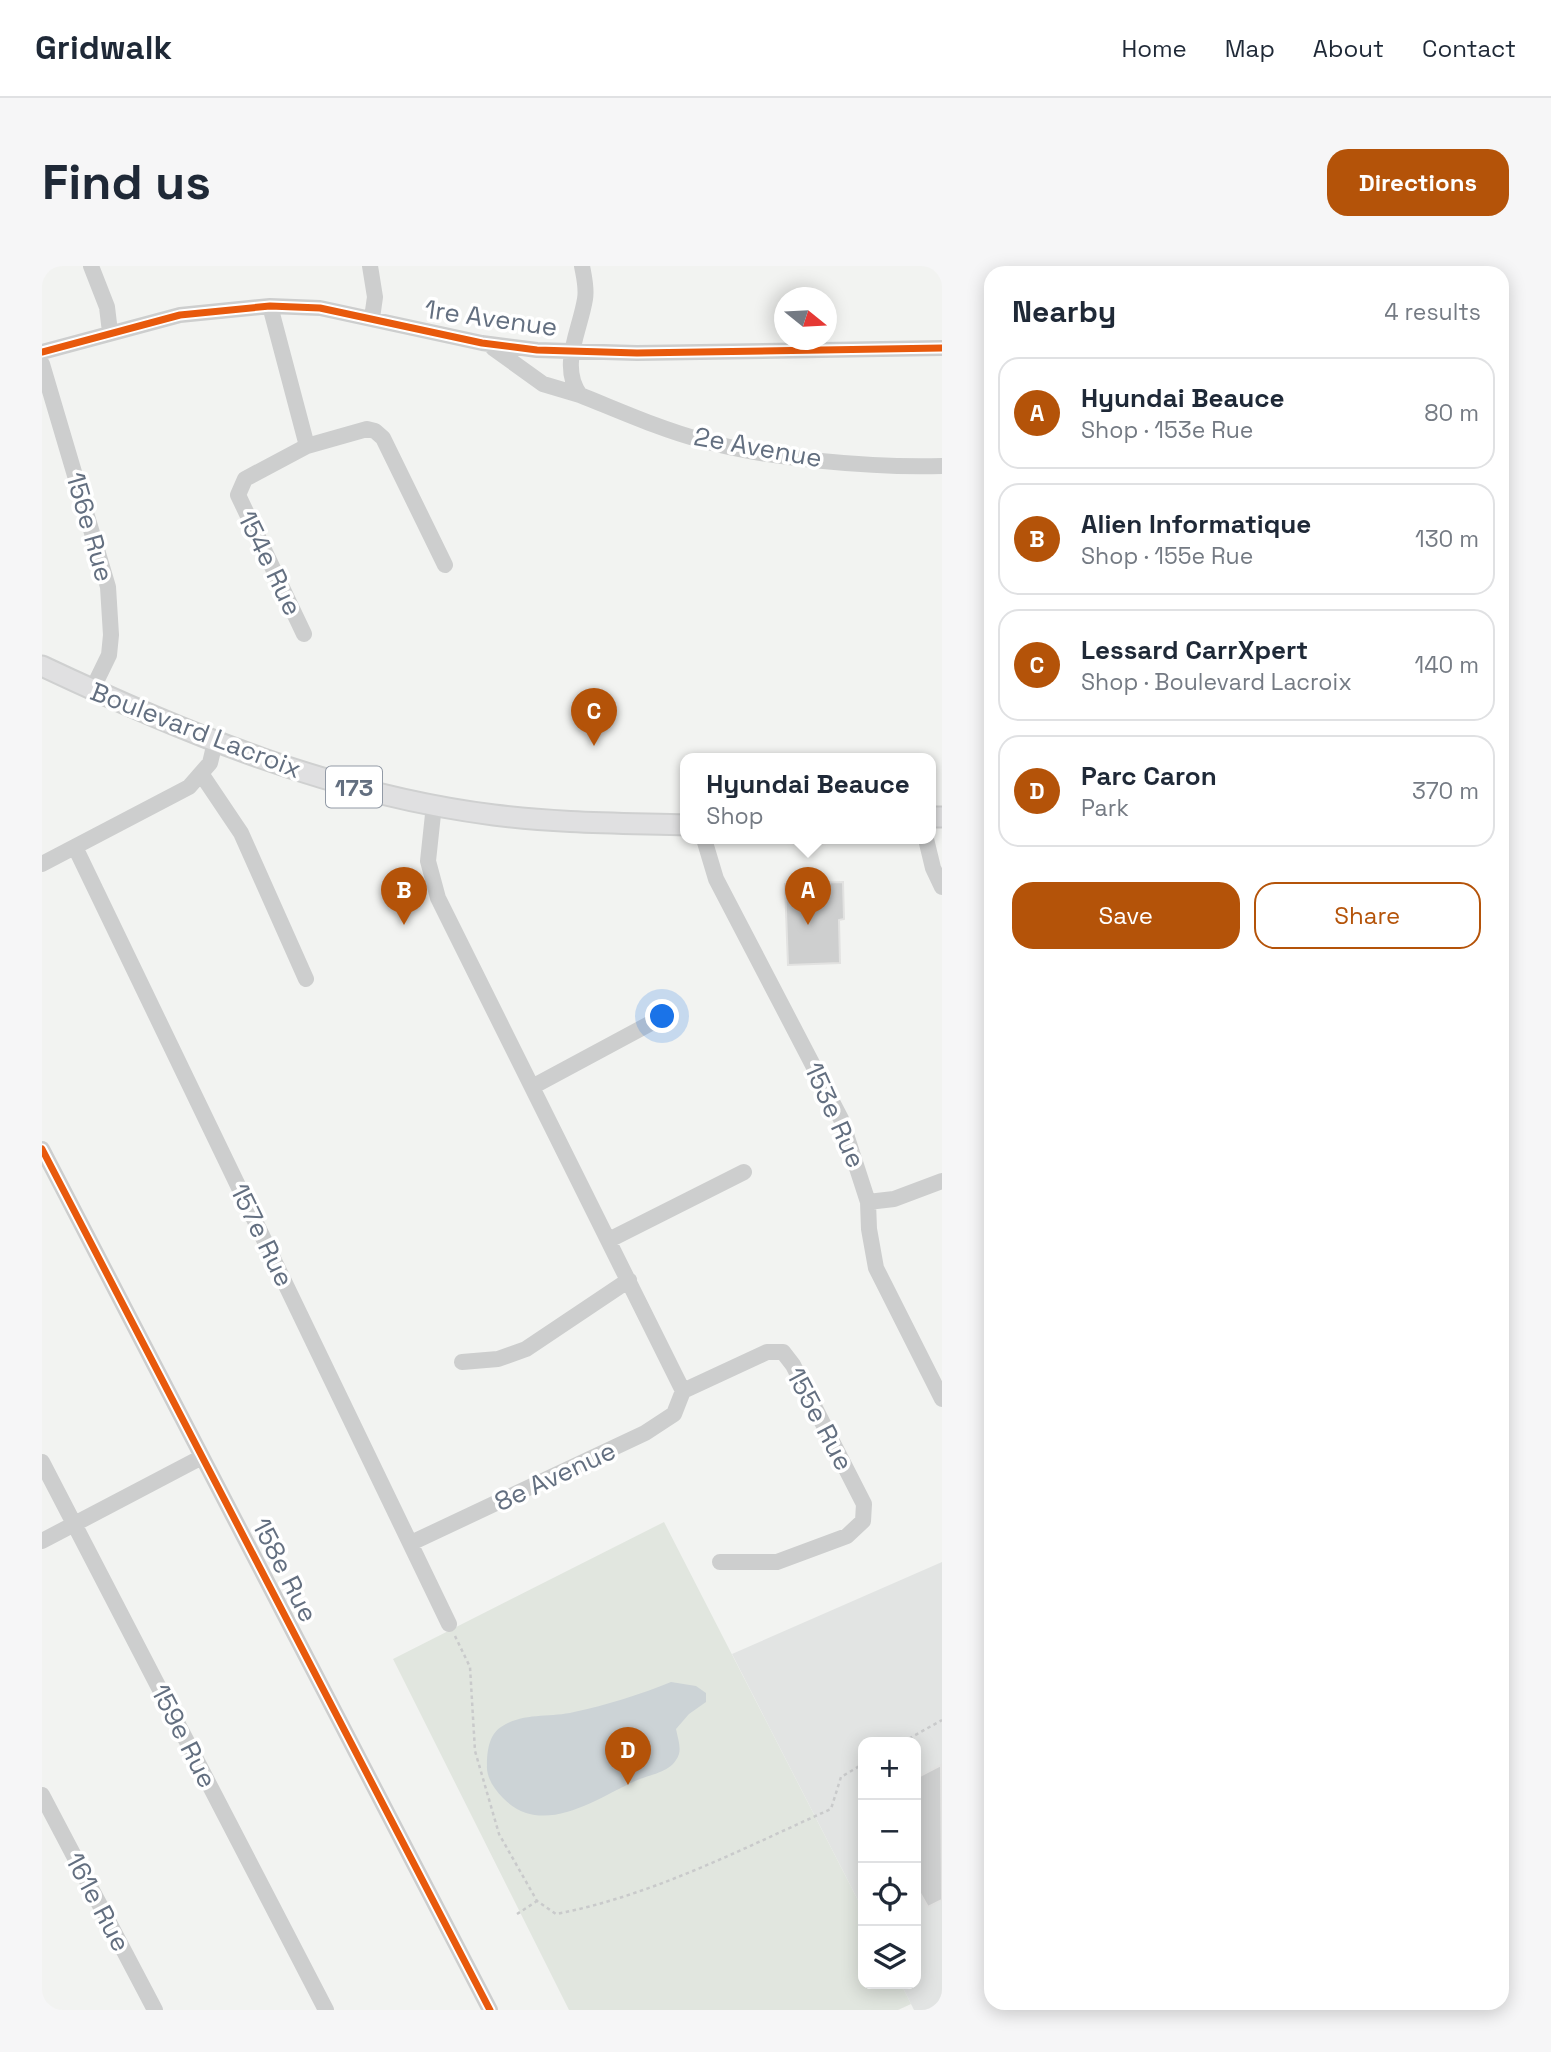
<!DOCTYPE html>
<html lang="en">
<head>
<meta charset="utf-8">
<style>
	body { margin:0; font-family:"Space Grotesk",sans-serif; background:#f6f6f7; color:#1f2937 }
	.controls { position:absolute; right:21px; bottom:21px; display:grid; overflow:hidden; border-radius:14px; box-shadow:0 4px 18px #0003 }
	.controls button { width:63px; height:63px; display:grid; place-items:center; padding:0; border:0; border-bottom:2px solid #e0e1e3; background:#fff; color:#1f2937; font:35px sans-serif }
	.compass { position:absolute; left:732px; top:21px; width:63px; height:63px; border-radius:50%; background:#fff; box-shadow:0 4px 18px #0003; rotate:108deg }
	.you { position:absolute; left:621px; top:751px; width:24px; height:24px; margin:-18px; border:5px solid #fff; border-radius:50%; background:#1a73e8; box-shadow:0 0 0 10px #1a73e833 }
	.badge { display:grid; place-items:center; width:46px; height:46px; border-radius:50%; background:#b45309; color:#fff; font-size:23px; font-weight:700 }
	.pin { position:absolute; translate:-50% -58px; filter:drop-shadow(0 2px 4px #0008) }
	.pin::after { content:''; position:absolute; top:37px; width:24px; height:21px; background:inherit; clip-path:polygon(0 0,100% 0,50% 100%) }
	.popup { position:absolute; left:638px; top:487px; width:256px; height:91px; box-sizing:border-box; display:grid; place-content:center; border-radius:14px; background:#fff; filter:drop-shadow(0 2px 5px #0005); font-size:23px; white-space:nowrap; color:#747a83 }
	.popup b { font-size:26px; color:#1f2937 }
	.popup::after { content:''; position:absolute; left:50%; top:100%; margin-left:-14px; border:14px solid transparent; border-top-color:#fff }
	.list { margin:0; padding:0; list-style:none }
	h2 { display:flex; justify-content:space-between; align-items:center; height:91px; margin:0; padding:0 28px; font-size:30px }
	h2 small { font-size:23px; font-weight:400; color:#747a83 }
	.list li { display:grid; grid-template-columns:46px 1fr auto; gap:21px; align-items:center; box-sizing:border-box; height:112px; margin:0 14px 14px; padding:0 14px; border:2px solid #e0e1e3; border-radius:21px }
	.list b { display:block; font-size:26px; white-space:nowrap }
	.list p { margin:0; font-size:23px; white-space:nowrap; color:#747a83 }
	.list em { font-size:23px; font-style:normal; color:#747a83 }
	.actions { display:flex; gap:14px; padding:21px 28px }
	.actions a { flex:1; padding:16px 0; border:2px solid #b45309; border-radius:21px; text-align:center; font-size:24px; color:#b45309 }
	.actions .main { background:#b45309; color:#fff }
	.icon { flex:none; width:38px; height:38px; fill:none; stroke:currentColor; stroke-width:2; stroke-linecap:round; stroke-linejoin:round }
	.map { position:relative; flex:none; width:900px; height:1744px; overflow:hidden; border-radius:21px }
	header { display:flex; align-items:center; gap:42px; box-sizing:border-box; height:98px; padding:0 35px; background:#fff; border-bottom:2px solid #e0e1e3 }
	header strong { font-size:33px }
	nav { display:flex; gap:38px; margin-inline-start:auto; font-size:24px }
	.intro { display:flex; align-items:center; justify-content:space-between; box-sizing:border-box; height:168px; padding:0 42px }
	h1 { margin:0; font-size:49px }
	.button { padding:18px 32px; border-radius:21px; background:#b45309; color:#fff; font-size:24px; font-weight:700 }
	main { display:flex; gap:42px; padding:0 42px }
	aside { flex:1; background:#fff; border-radius:21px; box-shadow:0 4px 18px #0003 }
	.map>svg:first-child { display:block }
	.built { fill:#e2e4e3 }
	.green { fill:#e1e6df }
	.water { fill:#ccd3d6 }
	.building { fill:#cecfcf; stroke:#e2e2e1; stroke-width:2 }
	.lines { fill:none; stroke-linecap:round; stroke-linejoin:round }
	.major-casing { stroke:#cfd0d0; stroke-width:23 }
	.path { stroke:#c9cacb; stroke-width:2.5; stroke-dasharray:3.5 3.5; stroke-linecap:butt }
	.minor { stroke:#cdcece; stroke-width:16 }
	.major { stroke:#e0e0e1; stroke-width:19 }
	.cycleway-casing { stroke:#fff; stroke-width:11 }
	.cycleway { stroke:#e8590c; stroke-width:7 }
	.labels { text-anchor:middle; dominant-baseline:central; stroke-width:7; stroke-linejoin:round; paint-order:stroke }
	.shield { fill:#fff; stroke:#929aa6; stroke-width:2 }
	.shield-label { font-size:24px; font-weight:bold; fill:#636f80 }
	.street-label { font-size:26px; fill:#636f80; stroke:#fff }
</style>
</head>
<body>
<header>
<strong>Gridwalk</strong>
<nav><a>Home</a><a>Map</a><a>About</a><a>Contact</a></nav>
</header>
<div class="intro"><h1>Find us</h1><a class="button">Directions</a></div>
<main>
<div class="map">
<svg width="900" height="1744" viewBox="0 0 900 1744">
	<rect width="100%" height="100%" fill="#f2f3f1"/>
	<path class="built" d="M900,1296V1744H872L859,1718H874V1476H821V1644L690,1388Z"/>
	<path class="green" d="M622,1256L821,1644V1718H859L869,1738L856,1744H527L351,1393Z"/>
	<path class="water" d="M629,1416L654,1420L664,1427V1436L647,1448L634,1463C636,1474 641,1485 634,1494C626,1507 606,1509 593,1515C552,1534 500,1572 461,1532C452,1523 444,1511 445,1499C445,1485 447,1469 459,1461C481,1446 508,1452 532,1446C565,1439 597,1429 629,1416Z"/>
	<path class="building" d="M801,616L802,653L797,654L798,697L746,699L743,618Z
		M899,1499L900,1634L886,1641L874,1620V1512Z"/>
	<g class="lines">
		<defs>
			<path id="major" d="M0,400C144,468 293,529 452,549C515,557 580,557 644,559
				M888,551H900"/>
		</defs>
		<use href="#major" class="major-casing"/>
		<path class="path" d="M413,1370L428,1401L433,1485L457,1568L495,1635L514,1648C609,1630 700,1583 789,1543L799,1511L821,1498
			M861,1476L900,1454
			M475,1648L495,1635"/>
		<path class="minor" d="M49,0L65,41L68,66
			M328,0L333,31L330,52
			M540,0C542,11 545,22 543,33C538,65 517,100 538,129C578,145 618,163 659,174C726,193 831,202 900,200
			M228,40L265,180
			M451,82L501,118L538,129
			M0,86L138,49L228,40L278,42L440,77L495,84L595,87L900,82
			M0,98L66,321L69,369L67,389L50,424
			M262,368L196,229L203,213L265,180L325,163L333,165L341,172L403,299
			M160,509L199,567L264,713
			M392,539L386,595L396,632L641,1125
			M662,573L674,613L799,853L826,936L827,963L834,1002L900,1133
			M884,573L891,602L900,621
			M33,581L407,1358
			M0,598L147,521L168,497L173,476
			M490,821L624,749
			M0,883L448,1744
			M826,936L852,933L900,915
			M567,974L702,906
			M420,1096L456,1093L484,1083L587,1014
			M641,1125L725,1086H741L751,1099L822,1238L821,1255L805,1270L735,1296H678
			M0,1196L284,1744
			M0,1275L160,1191
			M369,1277L603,1167L632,1148L641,1125
			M0,1529L113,1744"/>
		<use href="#major" class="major"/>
		<defs>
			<path id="cycleway" d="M0,86L138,49L228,40L278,42L440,77L495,84L595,87L900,82
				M0,883L448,1744"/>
		</defs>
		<use href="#cycleway" class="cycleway-casing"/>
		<use href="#cycleway" class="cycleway"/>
	</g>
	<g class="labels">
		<rect class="shield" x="284" y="500.5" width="56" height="41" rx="5"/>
		<g class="shield-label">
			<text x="312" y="521">173</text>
		</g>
		<g class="street-label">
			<text transform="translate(449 52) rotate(8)">1re Avenue</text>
			<text transform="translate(716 181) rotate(10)">2e Avenue</text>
			<text transform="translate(48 261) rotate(74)">156e Rue</text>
			<text transform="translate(228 297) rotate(64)">154e Rue</text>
			<text transform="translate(154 464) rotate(21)">Boulevard Lacroix</text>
			<text transform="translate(793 849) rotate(66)">153e Rue</text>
			<text transform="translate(220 969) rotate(64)">157e Rue</text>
			<text transform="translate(778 1153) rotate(62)">155e Rue</text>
			<text transform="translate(513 1210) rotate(-25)">8e Avenue</text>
			<text transform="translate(243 1304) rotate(63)">158e Rue</text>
			<text transform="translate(142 1470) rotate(63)">159e Rue</text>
			<text transform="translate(56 1636) rotate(62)">161e Rue</text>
		</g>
	</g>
</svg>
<div class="controls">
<button>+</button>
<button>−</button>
<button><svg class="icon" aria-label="locate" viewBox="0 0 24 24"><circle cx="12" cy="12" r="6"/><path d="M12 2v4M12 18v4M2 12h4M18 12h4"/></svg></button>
<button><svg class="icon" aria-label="layers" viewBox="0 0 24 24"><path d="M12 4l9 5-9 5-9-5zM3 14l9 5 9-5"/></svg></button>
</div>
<svg class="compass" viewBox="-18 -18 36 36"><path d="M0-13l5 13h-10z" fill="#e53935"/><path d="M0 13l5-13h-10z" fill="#747a83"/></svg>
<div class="you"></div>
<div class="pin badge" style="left:766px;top:659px">A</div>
<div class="popup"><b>Hyundai Beauce</b>Shop</div>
<div class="pin badge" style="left:362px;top:659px">B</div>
<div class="pin badge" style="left:552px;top:480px">C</div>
<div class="pin badge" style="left:586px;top:1519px">D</div>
</div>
<aside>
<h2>Nearby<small>4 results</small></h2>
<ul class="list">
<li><span class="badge">A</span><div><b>Hyundai Beauce</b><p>Shop · 153e Rue</p></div><em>80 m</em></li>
<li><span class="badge">B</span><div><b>Alien Informatique</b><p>Shop · 155e Rue</p></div><em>130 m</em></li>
<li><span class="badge">C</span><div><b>Lessard CarrXpert</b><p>Shop · Boulevard Lacroix</p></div><em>140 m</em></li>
<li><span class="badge">D</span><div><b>Parc Caron</b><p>Park</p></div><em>370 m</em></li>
</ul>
<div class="actions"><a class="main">Save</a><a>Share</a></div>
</aside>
</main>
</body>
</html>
